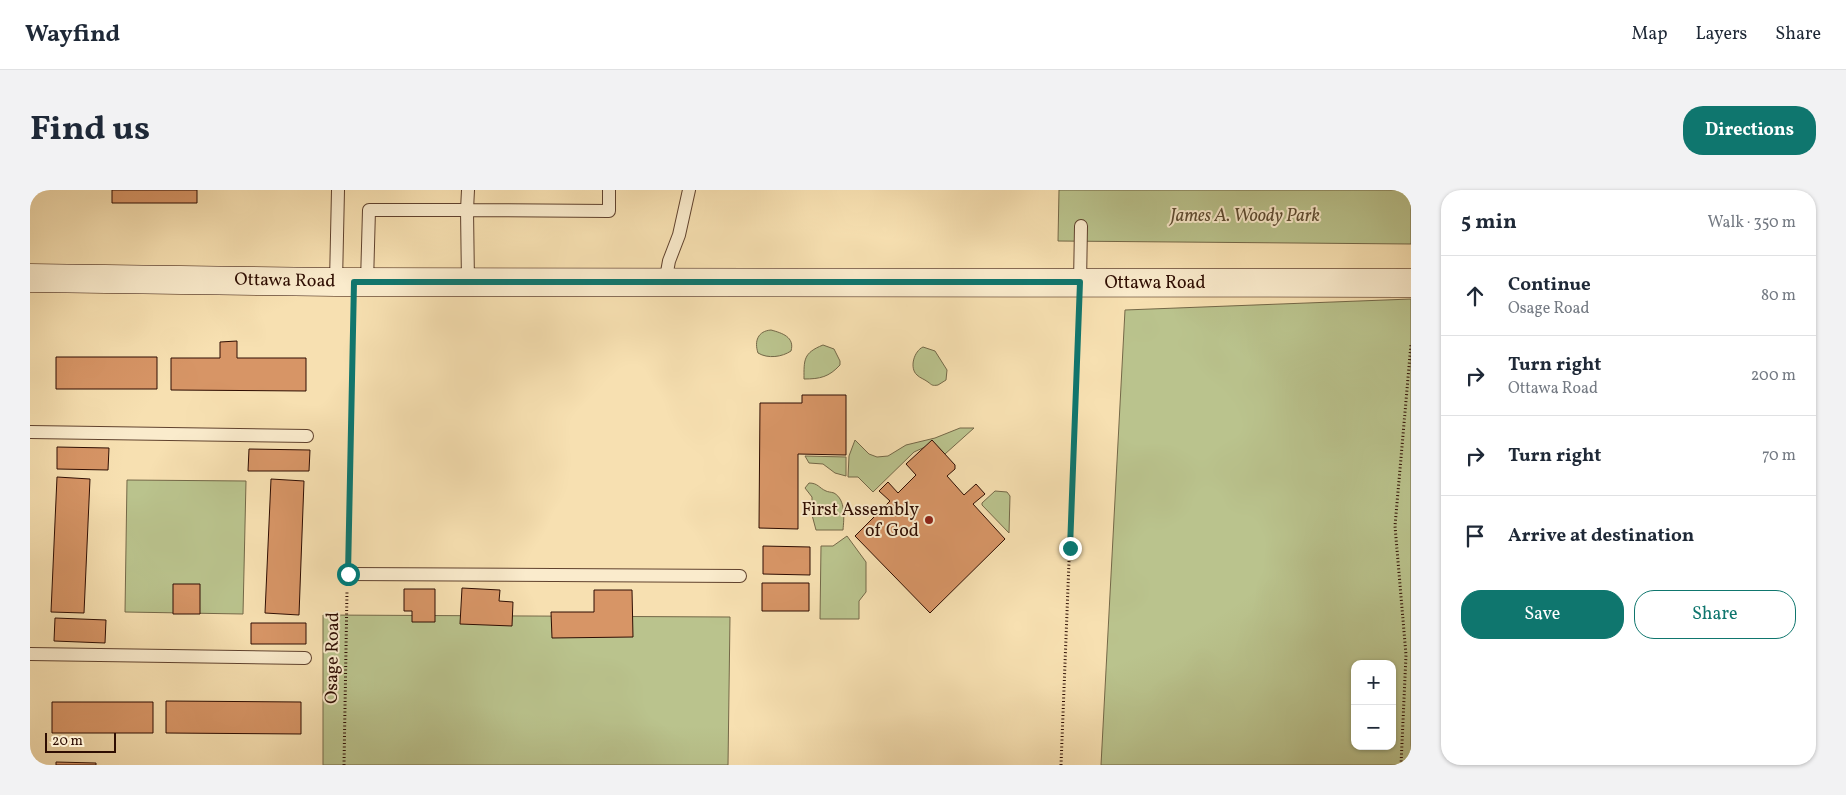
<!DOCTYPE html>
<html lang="en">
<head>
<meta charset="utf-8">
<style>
	body { margin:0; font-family:Vollkorn,serif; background:#f2f2f3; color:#1f2937 }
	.controls { position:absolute; right:15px; bottom:15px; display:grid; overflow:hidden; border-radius:10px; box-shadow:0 1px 4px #0004 }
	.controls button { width:45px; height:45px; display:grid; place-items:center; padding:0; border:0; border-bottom:1px solid #e0e1e3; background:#fff; color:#1f2937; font:25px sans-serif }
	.scale { position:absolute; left:15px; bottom:12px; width:71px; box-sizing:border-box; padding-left:5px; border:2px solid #2e0d02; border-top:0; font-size:14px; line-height:18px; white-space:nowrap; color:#2e0d02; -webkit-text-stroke:4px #faebcc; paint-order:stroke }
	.stop { position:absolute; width:15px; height:15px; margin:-11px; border:4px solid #0f766e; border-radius:50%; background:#fff }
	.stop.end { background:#0f766e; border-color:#fff; box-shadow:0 1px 5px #0008 }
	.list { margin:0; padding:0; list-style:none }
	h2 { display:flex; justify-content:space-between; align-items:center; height:65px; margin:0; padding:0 20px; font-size:21px }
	h2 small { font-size:16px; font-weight:400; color:#747a83 }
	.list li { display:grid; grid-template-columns:32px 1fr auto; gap:15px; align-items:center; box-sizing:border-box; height:80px; padding:0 20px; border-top:1px solid #e0e1e3 }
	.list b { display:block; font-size:19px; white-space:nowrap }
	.list p { margin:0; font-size:16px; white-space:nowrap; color:#747a83 }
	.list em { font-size:16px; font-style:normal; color:#747a83 }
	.actions { display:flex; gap:10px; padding:15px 20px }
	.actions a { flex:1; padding:11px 0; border:1px solid #0f766e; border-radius:20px; text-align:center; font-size:18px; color:#0f766e }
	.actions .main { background:#0f766e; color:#fff }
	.icon { flex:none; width:28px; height:28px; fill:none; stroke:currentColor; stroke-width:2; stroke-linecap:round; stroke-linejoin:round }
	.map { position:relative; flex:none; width:1381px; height:575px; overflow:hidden; border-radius:20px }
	header { display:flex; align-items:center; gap:30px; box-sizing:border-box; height:70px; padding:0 25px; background:#fff; border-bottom:1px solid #e0e1e3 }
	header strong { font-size:24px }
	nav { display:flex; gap:28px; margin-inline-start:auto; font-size:18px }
	.intro { display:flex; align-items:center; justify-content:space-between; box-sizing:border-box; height:120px; padding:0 30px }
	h1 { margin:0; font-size:35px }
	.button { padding:12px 22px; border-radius:20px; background:#0f766e; color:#fff; font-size:18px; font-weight:700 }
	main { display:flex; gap:30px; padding:0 30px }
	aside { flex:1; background:#fff; border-radius:20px; box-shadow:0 1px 4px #0004 }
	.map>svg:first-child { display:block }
	.green { fill:#bac38d; stroke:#746848; fill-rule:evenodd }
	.building { fill:#d79566; stroke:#2e0d02 }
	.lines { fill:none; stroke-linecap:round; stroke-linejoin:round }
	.lane-casing { stroke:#60422e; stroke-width:14 }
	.secondary-casing { stroke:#2e0d02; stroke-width:29 }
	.path { stroke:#2e0d02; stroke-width:3; stroke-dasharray:1 2.5; stroke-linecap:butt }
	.lane { stroke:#faebcc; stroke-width:12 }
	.secondary { stroke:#faebcc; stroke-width:28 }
	.route { stroke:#0f766e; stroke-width:6 }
	.poi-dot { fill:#8f2418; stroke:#faebcc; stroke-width:2 }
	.labels { text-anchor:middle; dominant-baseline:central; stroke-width:4; stroke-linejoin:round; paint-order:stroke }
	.park-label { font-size:18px; font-style:italic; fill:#5f4d33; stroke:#faebcc }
	.street-label { font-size:18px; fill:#2e0d02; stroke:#faebcc }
	.poi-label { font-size:18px; fill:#2e0d02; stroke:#faebcc; text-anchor:end }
</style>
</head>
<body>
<header>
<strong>Wayfind</strong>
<nav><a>Map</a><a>Layers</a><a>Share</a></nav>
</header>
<div class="intro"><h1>Find us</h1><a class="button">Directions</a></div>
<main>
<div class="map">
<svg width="1381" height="575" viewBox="0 0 1381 575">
	<rect width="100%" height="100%" fill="#f7e0b1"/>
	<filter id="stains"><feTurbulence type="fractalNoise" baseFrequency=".004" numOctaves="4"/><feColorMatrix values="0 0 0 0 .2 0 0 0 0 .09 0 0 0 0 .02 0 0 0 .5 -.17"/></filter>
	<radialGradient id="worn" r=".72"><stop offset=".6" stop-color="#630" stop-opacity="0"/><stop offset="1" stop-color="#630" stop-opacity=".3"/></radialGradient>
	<path class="green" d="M1029,0H1381V54L1028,51Z
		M1381,109V575H1071L1095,120ZM1325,474H1362V556H1325Z
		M741,140C752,143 765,147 761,161C752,167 738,169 728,163C724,151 728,141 741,140Z
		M793,155L804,159L810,171V175C799,187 790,189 774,189C774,170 773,163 793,155Z
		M893,157L905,161L917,180L916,190L908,195C902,196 902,195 898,192C894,189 890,188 887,185C879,178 884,161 893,157Z
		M930,238H944L915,264L908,257H895L884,262L843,302L828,287H818L819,266L825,250L839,264L847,267L858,266L876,255L905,248Z
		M775,266L816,267V286L805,283L793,274L779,273Z
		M97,290L216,291L213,424L95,422Z
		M779,293C788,293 789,298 796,301C798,302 801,302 804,303C816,310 814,328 813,340H786L782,325V307L775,298Z
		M965,301L977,302L980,306L979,343L952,315V313Z
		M817,346L836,372V402L829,411V429H790L791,356H803Z
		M293,425L700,427L698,575H293Z"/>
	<path class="building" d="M82,0H167V13H82Z
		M207,151V168H276V201L141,200V168H190V152Z
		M26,167H127V199H26Z
		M772,205H816V265L768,264V339L729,338L730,213H772Z
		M902,250L925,275V279L917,286L934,305L946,294L955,304L943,314L975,349L900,423L825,346L860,311L849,301L858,292L868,303L886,285L876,274Z
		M27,257L79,258L78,280L27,279Z
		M219,259L280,260L279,281H218Z
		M27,287L60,289L54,423L21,422Z
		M241,289L274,291L269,425L235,423Z
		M733,356L780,357V385L733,384Z
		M732,393H779V421H732Z
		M143,394H170V424H143Z
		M432,398L470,400L469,411L483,412L482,436L430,434Z
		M374,399H405V432H382V421H374Z
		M564,400H602L603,447L522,448L521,422H564Z
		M25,428L76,430L75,453L24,451Z
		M221,433H276V454H221Z
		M136,511L271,512V544L136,543Z
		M22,512H123V543H22Z
		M26,572L66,573V575H26Z"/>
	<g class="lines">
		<defs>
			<path id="lane" d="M438,0L437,20L579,21V0
				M306,92L308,0
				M337,92L339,20H437L438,92
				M635,93L639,71L649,45L659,0
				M1050,93L1051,36
				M0,242L277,246
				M318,384L710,386
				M0,464L275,468"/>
			<path id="secondary" d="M0,88L306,92L1381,93"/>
		</defs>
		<use href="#lane" class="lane-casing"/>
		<use href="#secondary" class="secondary-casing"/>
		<path class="path" d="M318,367L323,118
			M314,575L317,401
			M1031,575L1049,118
			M1371,575L1376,465L1365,336L1381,154"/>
		<use href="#lane" class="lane"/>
		<use href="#secondary" class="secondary"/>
	</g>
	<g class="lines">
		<path class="route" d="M318,384L324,92H1050L1040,358"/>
	</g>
	<circle class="poi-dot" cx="899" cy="330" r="5"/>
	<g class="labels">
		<g class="park-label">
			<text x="1215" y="26">James A. Woody Park</text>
		</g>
		<g class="street-label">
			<text transform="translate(255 91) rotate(1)">Ottawa Road</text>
			<text x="1125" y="93">Ottawa Road</text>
			<text transform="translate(303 468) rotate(-89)">Osage Road</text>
		</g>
		<g class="poi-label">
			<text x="889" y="320">First Assembly<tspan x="889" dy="21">of God</tspan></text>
		</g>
	</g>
	<rect width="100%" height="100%" filter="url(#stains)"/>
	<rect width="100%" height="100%" fill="url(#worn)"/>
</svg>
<div class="controls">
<button>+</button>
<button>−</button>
</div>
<div class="scale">20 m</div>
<div class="stop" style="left:318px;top:384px"></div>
<div class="stop end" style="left:1040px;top:358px"></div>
</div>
<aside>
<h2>5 min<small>Walk · 350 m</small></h2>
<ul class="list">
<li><svg class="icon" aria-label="ahead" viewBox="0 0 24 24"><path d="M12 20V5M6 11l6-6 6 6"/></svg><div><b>Continue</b><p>Osage Road</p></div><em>80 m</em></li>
<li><svg class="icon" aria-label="right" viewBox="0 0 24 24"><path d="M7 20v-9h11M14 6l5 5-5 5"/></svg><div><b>Turn right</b><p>Ottawa Road</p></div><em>200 m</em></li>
<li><svg class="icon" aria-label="right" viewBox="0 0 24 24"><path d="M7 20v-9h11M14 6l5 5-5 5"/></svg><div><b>Turn right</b></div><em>70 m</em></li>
<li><svg class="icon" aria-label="arrive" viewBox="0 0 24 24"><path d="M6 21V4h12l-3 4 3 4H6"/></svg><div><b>Arrive at destination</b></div></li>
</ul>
<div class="actions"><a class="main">Save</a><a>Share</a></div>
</aside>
</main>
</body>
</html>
